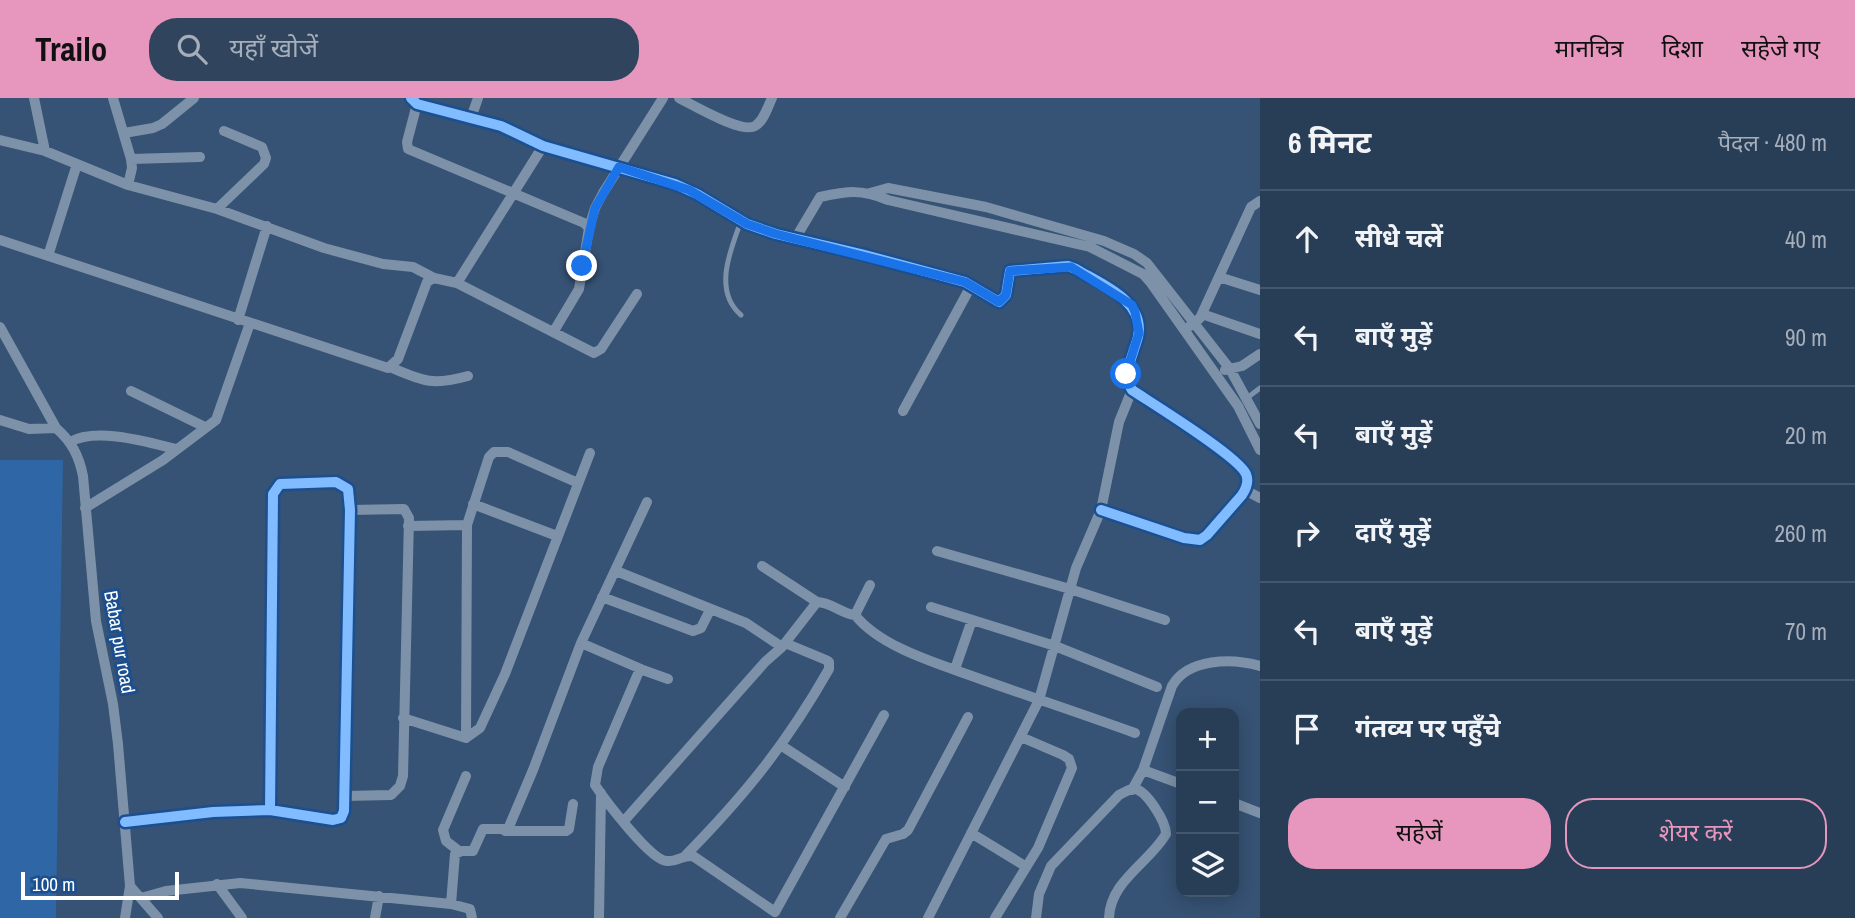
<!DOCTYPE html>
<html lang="hi">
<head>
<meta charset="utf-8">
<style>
	body { margin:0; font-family:"Archivo Narrow","Noto Sans Devanagari",sans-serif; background:#30455d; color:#f1f3f6 }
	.controls { position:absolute; right:21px; bottom:21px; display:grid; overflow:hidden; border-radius:14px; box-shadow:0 4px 18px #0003 }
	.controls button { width:63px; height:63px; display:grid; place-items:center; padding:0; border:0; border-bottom:2px solid #44576d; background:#283e57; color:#f1f3f6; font:35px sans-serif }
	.scale { position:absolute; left:21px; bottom:18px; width:158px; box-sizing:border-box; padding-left:7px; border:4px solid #fff; border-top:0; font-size:19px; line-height:24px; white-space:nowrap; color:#fff; -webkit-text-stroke:5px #1b4f8f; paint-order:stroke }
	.stop { position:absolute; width:21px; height:21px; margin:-16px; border:5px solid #1a73e8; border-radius:50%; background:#fff }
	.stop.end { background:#1a73e8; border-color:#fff; box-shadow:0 2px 7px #0008 }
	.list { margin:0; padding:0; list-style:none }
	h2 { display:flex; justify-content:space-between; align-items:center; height:91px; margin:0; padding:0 28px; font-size:30px }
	h2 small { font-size:23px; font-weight:400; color:#a5aeba }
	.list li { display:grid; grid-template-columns:46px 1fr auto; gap:21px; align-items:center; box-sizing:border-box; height:98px; padding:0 28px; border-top:2px solid #44576d }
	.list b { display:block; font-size:26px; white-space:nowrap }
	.list em { font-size:23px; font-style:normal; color:#a5aeba }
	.actions { display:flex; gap:14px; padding:21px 28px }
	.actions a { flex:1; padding:16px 0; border:2px solid #e797bd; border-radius:28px; text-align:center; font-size:24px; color:#e797bd }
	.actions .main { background:#e797bd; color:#111 }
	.icon { flex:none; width:38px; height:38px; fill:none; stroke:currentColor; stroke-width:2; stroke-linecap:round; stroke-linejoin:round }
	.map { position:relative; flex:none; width:1260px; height:820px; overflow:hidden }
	header { display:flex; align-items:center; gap:42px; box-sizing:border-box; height:98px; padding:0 35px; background:#e797bd; color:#111 }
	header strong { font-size:33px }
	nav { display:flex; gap:38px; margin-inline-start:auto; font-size:24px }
	.search { width:490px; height:63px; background:#30455d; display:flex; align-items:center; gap:18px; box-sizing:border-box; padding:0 24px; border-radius:28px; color:#a5aeba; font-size:26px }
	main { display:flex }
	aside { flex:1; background:#283e57 }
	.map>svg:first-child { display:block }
	.green { fill:#2f66a5 }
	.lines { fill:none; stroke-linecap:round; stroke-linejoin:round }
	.lane { stroke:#7d92a8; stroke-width:5 }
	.street { stroke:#7d92a8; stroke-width:10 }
	.cycleway-casing { stroke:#1b4f8f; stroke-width:15 }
	.cycleway { stroke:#80bcff; stroke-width:10 }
	.route { stroke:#1a73e8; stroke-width:9 }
	.labels { text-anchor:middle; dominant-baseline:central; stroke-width:6; stroke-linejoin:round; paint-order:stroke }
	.street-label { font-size:19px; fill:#fff; stroke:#1b4f8f }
</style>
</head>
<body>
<header>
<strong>Trailo</strong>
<div class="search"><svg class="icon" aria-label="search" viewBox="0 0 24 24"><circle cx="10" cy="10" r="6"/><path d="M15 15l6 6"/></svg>यहाँ खोजें</div>
<nav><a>मानचित्र</a><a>दिशा</a><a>सहेजे गए</a></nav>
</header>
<main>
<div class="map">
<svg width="1260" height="820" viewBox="0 0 1260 820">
	<rect width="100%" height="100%" fill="#365274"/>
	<path class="green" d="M0,362H63L56,820H0Z"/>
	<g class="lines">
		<path class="lane" d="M741,217C713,193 730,153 741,123
			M1247,300L1260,290"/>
		<path class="street" d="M34,0L45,53
			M113,0L131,61L132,70L128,87
			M411,0L417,6L501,28L543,48L675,86L697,96L747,126L776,136L861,156L965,184L999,204L1006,197L1010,173L1068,168L1076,171C1101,186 1146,203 1138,239C1134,253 1128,266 1126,281L1132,292C1153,306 1238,358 1246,376C1249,383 1246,391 1242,397L1207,437L1200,442L1184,440L1101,412
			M679,0C693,7 742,36 755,28C764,23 768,8 772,0
			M417,6L407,44L408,51L584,125L589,130L595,110L603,95L663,0
			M471,20L478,0
			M124,35L153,30L162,26L194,0
			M0,42L45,53L128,87L217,111L324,150L383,166L413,169L434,180
			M131,61L200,59
			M870,95L888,90L986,109L1104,143L1134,156L1147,165L1230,271L1260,326
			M217,111L264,66L266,60L262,49L224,33
			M795,141L820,99C848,93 861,91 888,102L1090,149L1143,176L1151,185L1238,308L1260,352
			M0,142L388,270L398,261L427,184L434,180L457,185L543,48
			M48,158L77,66
			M1219,179L1260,192
			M457,185L594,255L601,251L637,196
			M1202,216L1260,236
			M238,222L267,128
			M1190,228L1200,220L1251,109L1260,103
			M0,229L56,330
			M554,233L579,191L589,130
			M390,269C423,283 432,288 468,278
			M1225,272L1242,268L1260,256
			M131,293L205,329
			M903,313L971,188
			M0,322L29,331L56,330C72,344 79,358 83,378L96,523L113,606L118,646L130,788L158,820
			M70,344C96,329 147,344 176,351
			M1245,392L1260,400
			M473,406L557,438
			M85,410L163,362L216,322L250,225
			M467,427L489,359L494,354H508L578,385
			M937,453L1070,491L1165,522
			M762,468L817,504
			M616,473L746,525L782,549L765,564L624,723
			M602,499L693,533L701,530L710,512
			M931,509L1055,548L1157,589
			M855,517C882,551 943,567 983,582C1034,600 1085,617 1135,635
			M581,545L647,404
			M782,549L817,504C831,504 842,516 855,517L870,487
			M955,571L972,522
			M668,581L640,571L598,669L595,687C605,702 651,763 667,763C676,764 683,757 693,758L775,814L884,617
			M403,620L466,640L467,427L408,428
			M466,640L480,630L505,576L590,355
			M782,648L845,689
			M1143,672L1181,686
			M1132,692L1143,672L1172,588C1188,560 1232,560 1260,568
			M345,698L391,697L400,688L403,678L409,420L404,411L350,412
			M1234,705L1260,715
			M125,724L213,714L270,712L273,396L280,386L336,384L348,391L350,412L344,713L341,720L333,722L270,712
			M505,733H566L569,731L573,706
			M971,735L1025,768
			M459,753L446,743L443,732L466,678
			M685,758C745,697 787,645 829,571V564L826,562L785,545
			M217,786L242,820
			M141,800L166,793L240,785L451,806L470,811L472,820
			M451,806L455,756L462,753H473L483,731H508L533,672L581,545L641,571
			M125,820L130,788
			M375,820L379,798
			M599,820L601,695
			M840,820L886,741L903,736L908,732L968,619
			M928,820L1039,602L1076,470L1101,412L1119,324L1132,292
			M995,820L1038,750L1072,670L1069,661L1063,657L1021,639
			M1036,820L1039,796L1051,768L1119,697C1124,695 1129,690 1135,691C1147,693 1166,724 1166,736C1149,765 1110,783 1109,820"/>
		<defs>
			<path id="cycleway" d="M411,0L417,6L501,28L543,48L675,86L697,96L747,126L776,136L861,156L965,184L999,204L1006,197L1010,173L1068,168L1076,171C1101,186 1146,203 1138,239C1134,253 1128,266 1126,281L1132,292C1153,306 1238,358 1246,376C1249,383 1246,391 1242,397L1207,437L1200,442L1184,440L1101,412
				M125,724L213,714L270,712L273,396L280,386L336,384L348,391L350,412L344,713L341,720L333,722L270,712"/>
		</defs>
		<use href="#cycleway" class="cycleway-casing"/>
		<use href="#cycleway" class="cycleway"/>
	</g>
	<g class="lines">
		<path class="route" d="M582,168L595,110L619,69L689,92L747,126L776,136L965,184L999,204L1006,197L1010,173L1071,169L1132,207L1135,214L1139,235L1126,276"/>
	</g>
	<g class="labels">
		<g class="street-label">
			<text transform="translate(120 544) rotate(80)">Babar pur road</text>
		</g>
	</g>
</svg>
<div class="controls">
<button>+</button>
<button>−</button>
<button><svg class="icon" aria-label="layers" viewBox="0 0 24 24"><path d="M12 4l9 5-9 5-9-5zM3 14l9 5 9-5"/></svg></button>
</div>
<div class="scale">100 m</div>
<div class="stop" style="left:1126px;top:276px"></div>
<div class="stop end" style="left:582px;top:168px"></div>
</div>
<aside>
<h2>6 मिनट<small>पैदल · 480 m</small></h2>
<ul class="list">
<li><svg class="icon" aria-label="ahead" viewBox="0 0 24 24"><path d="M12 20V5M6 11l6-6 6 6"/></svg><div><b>सीधे चलें</b></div><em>40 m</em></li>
<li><svg class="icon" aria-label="left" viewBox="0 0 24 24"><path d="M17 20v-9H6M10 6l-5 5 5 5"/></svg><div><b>बाएँ मुड़ें</b></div><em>90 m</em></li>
<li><svg class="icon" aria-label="left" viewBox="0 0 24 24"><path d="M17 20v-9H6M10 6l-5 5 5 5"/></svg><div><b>बाएँ मुड़ें</b></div><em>20 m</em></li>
<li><svg class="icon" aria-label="right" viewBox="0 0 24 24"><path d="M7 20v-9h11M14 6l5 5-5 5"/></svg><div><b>दाएँ मुड़ें</b></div><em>260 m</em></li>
<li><svg class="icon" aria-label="left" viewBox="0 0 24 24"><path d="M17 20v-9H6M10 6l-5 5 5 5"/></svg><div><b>बाएँ मुड़ें</b></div><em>70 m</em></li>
<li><svg class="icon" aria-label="arrive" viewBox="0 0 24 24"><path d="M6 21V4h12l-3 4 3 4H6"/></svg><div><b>गंतव्य पर पहुँचे</b></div></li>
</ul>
<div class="actions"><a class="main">सहेजें</a><a>शेयर करें</a></div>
</aside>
</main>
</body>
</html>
